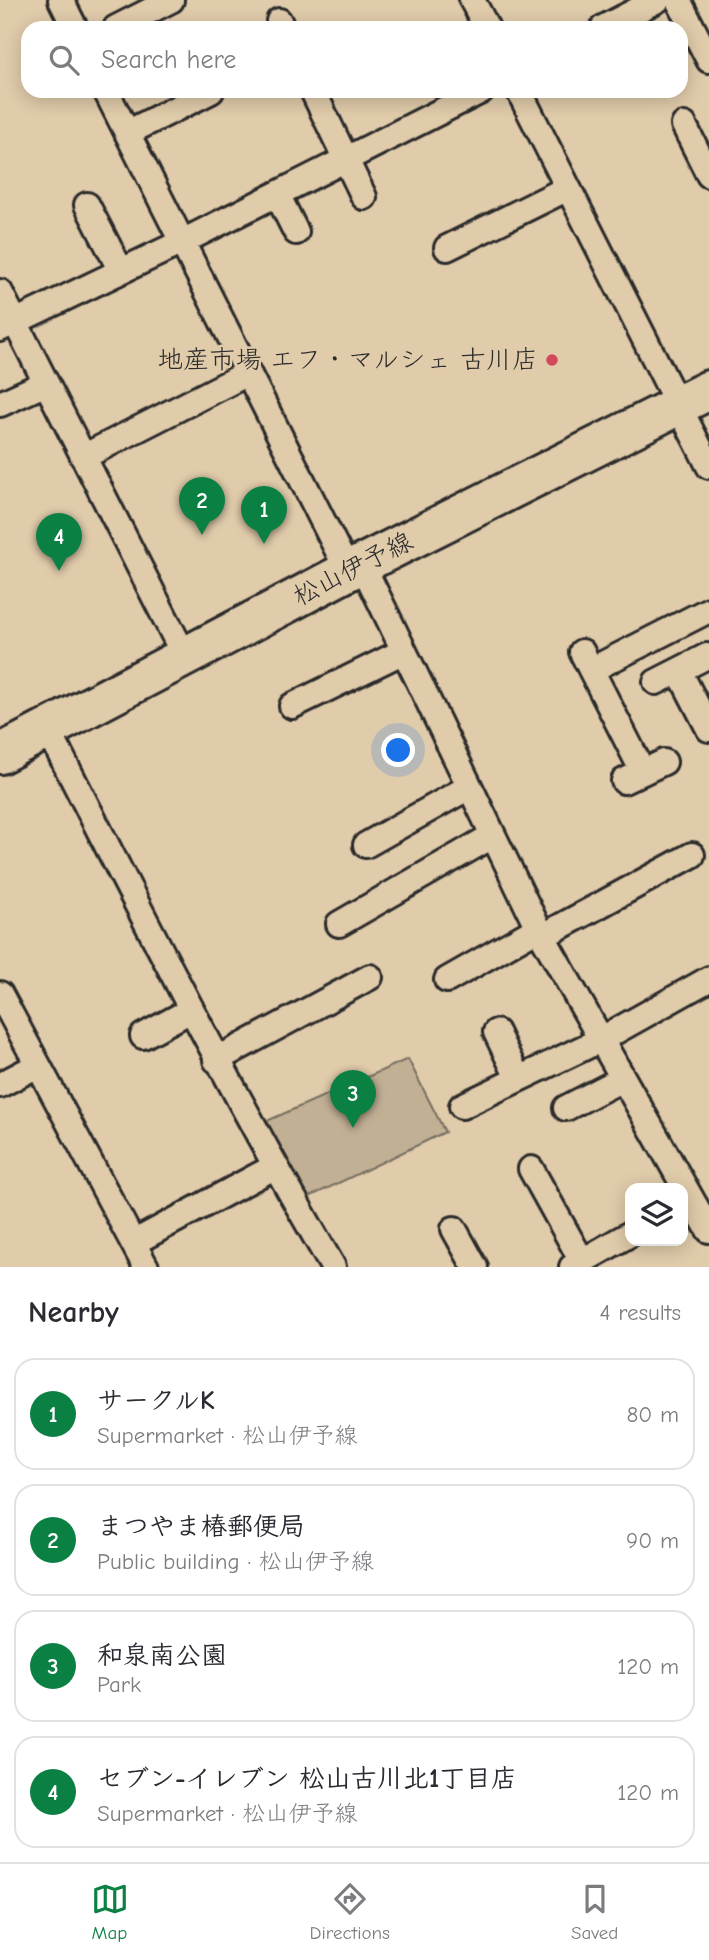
<!DOCTYPE html>
<html lang="en">
<head>
<meta charset="utf-8">
<style>
	body { margin:0; font-family:"Comic Neue","Klee One",sans-serif; background:#f7f7f7; color:#2b2b33 }
	.controls { position:absolute; right:21px; bottom:21px; display:grid; overflow:hidden; border-radius:14px; box-shadow:0 4px 18px #0003 }
	.controls button { width:63px; height:63px; display:grid; place-items:center; padding:0; border:0; border-bottom:2px solid #e1e1e2; background:#fff; color:#2b2b33; font:35px sans-serif }
	.you { position:absolute; left:399px; top:751px; width:24px; height:24px; margin:-18px; border:5px solid #fff; border-radius:50%; background:#1a73e8; box-shadow:0 0 0 10px #1a73e833 }
	.badge { display:grid; place-items:center; width:46px; height:46px; border-radius:50%; background:#0b8043; color:#fff; font-size:23px; font-weight:700 }
	.pin { position:absolute; translate:-50% -58px; filter:drop-shadow(0 2px 4px #0008) }
	.pin::after { content:''; position:absolute; top:37px; width:24px; height:21px; background:inherit; clip-path:polygon(0 0,100% 0,50% 100%) }
	.list { margin:0; padding:0; list-style:none }
	h2 { display:flex; justify-content:space-between; align-items:center; height:91px; margin:0; padding:0 28px; font-size:30px }
	h2 small { font-size:23px; font-weight:400; color:#7c7c81 }
	.list li { display:grid; grid-template-columns:46px 1fr auto; gap:21px; align-items:center; box-sizing:border-box; height:112px; margin:0 14px 14px; padding:0 14px; border:2px solid #e1e1e2; border-radius:21px }
	.list b { display:block; font-size:26px; white-space:nowrap }
	.list p { margin:0; font-size:23px; white-space:nowrap; color:#7c7c81 }
	.list em { font-size:23px; font-style:normal; color:#7c7c81 }
	.icon { flex:none; width:38px; height:38px; fill:none; stroke:currentColor; stroke-width:2; stroke-linecap:round; stroke-linejoin:round }
	.map { position:relative; flex:none; width:709px; height:1267px; overflow:hidden }
	.search { position:absolute; background:#fff; box-shadow:0 4px 18px #0003; left:21px; right:21px; top:21px; height:77px; display:flex; align-items:center; gap:18px; box-sizing:border-box; padding:0 24px; border-radius:21px; color:#7c7c81; font-size:26px }
	.sheet { height:595px; background:#fff }
	nav { display:flex; justify-content:space-around; align-items:center; box-sizing:border-box; height:98px; border-top:2px solid #e1e1e2; background:#fff; font-size:19px; color:#7c7c81 }
	nav a { display:grid; justify-items:center; gap:4px }
	nav .on { color:#0b8043 }
	.map>svg:first-child { display:block }
	.green { fill:#c2b095; stroke:#766e60; stroke-width:2 }
	.lines { fill:none; stroke-linecap:round; stroke-linejoin:round }
	.minor-casing { stroke:#2b2b2b; stroke-width:30 }
	.primary-casing { stroke:#2b2b2b; stroke-width:44 }
	.minor { stroke:#e0cbaa; stroke-width:24 }
	.primary { stroke:#e0cbaa; stroke-width:38 }
	.poi-dot { fill:#d1495b; stroke:#e0cbaa; stroke-width:2.5 }
	.labels { text-anchor:middle; dominant-baseline:central; stroke-width:5; stroke-linejoin:round; paint-order:stroke }
	.poi-label { font-size:26px; fill:#2b2b2b; stroke:#e0cbaa; text-anchor:end }
	.street-label { font-size:26px; fill:#2b2b2b; stroke:#e0cbaa }
</style>
</head>
<body>
<div class="map">
<svg width="709" height="1267" viewBox="0 0 709 1267">
	<rect width="100%" height="100%" fill="#e0cbaa"/>
	<filter id="ink" filterUnits="userSpaceOnUse"><feTurbulence type="fractalNoise" baseFrequency=".0143" numOctaves="2"/><feDisplacementMap in="SourceGraphic" scale="14" xChannelSelector="R" yChannelSelector="G"/><feConvolveMatrix kernelMatrix="1 2 1 2 8 2 1 2 1" color-interpolation-filters="sRGB"/></filter>
	<g filter="url(#ink)">
		<path class="green" d="M408,1059L445,1132L301,1201L260,1124Z"/>
		<g class="lines">
			<defs>
				<path id="minor" d="M61,0L75,28
					M472,0L487,28
					M678,0L709,60
					M279,21L282,28
					M116,28L171,0
					M603,28L657,0
					M106,91L348,571
					M313,91L364,197
					M519,91L709,466
					M684,125L709,175
					M127,133L211,91
					M277,194L296,232
					M87,205L121,271
					M447,248L568,188
					M0,292L185,657
					M0,329L182,242L481,91
					M0,404L46,383
					M83,457L248,373
					M362,564L538,928L709,1230
					M582,652L643,772
					M591,670L709,610
					M679,671L709,729
					M656,682L707,656
					M292,706L404,651
					M48,730C140,910 231,1092 333,1267
					M624,781L664,762
					M366,845L469,787
					M339,924L492,836
					M543,936L692,855
					M447,980L538,928
					M0,994L146,1267
					M496,1032L518,1078
					M143,1036L191,1010
					M216,1060L370,977
					M0,1085L38,1065
					M462,1106L600,1040L709,979
					M566,1108L622,1079
					M531,1169L582,1261
					M454,1229L475,1267
					M133,1243L274,1167
					M572,1267L630,1234"/>
				<path id="primary" d="M0,754L348,571L709,390"/>
			</defs>
			<use href="#minor" class="minor-casing"/>
			<use href="#primary" class="primary-casing"/>
			<use href="#minor" class="minor"/>
			<use href="#primary" class="primary"/>
		</g>
	</g>
	<circle class="poi-dot" cx="552" cy="360" r="7"/>
	<g class="labels">
		<g class="poi-label">
			<text x="538" y="360">地産市場 エフ・マルシェ 古川店</text>
		</g>
		<g class="street-label">
			<text transform="translate(353 569) rotate(-27)">松山伊予線</text>
		</g>
	</g>
</svg>
<div class="controls">
<button><svg class="icon" aria-label="layers" viewBox="0 0 24 24"><path d="M12 4l9 5-9 5-9-5zM3 14l9 5 9-5"/></svg></button>
</div>
<div class="you"></div>
<div class="pin badge" style="left:264px;top:544px">1</div>
<div class="pin badge" style="left:202px;top:535px">2</div>
<div class="pin badge" style="left:353px;top:1128px">3</div>
<div class="pin badge" style="left:59px;top:571px">4</div>
<div class="search"><svg class="icon" aria-label="search" viewBox="0 0 24 24"><circle cx="10" cy="10" r="6"/><path d="M15 15l6 6"/></svg>Search here</div>
</div>
<section class="sheet">
<h2>Nearby<small>4 results</small></h2>
<ul class="list">
<li><span class="badge">1</span><div><b>サークルK</b><p>Supermarket · 松山伊予線</p></div><em>80 m</em></li>
<li><span class="badge">2</span><div><b>まつやま椿郵便局</b><p>Public building · 松山伊予線</p></div><em>90 m</em></li>
<li><span class="badge">3</span><div><b>和泉南公園</b><p>Park</p></div><em>120 m</em></li>
<li><span class="badge">4</span><div><b>セブン-イレブン 松山古川北1丁目店</b><p>Supermarket · 松山伊予線</p></div><em>120 m</em></li>
</ul>
</section>
<nav>
<a class="on"><svg class="icon" aria-label="map" viewBox="0 0 24 24"><path d="M3 6l6-2 6 2 6-2v14l-6 2-6-2-6 2zM9 4v14M15 6v14"/></svg>Map</a>
<a><svg class="icon" aria-label="directions" viewBox="0 0 24 24"><path d="M12 3l9 9-9 9-9-9zM9 14v-3h6M13 9l2 2-2 2"/></svg>Directions</a>
<a><svg class="icon" aria-label="saved" viewBox="0 0 24 24"><path d="M7 4h10v16l-5-4-5 4z"/></svg>Saved</a>
</nav>
</body>
</html>
